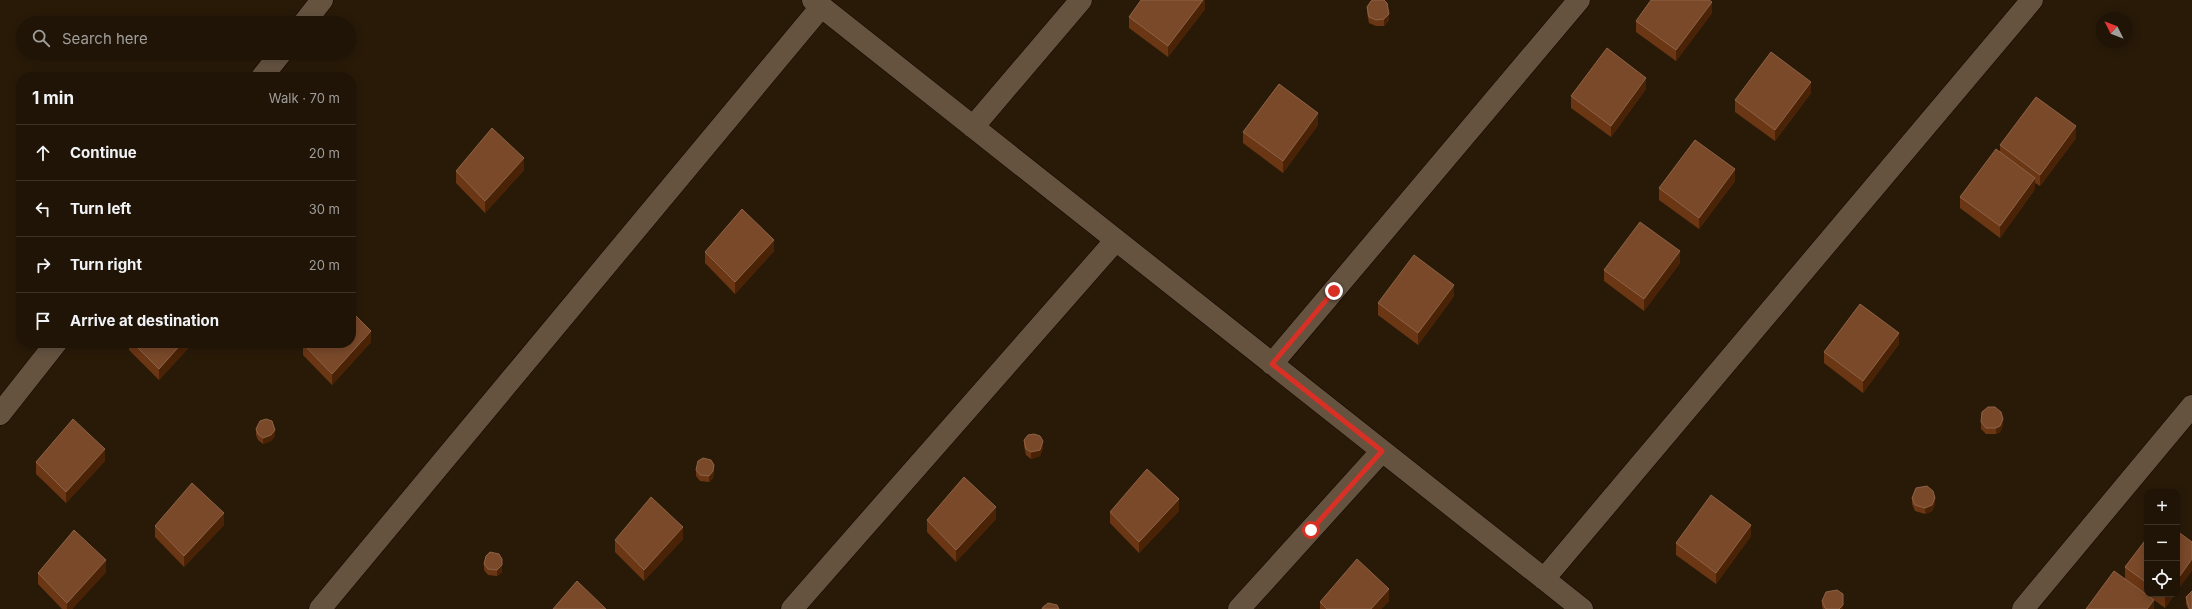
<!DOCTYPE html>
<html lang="en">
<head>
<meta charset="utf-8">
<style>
	body { margin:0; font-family:Inter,sans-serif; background:#271d10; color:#f1f3f6 }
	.controls { position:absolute; right:12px; bottom:12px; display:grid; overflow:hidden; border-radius:8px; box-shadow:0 2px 10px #0003 }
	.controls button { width:36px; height:36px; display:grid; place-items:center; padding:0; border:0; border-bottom:1px solid #3c3328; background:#1f1406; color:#f1f3f6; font:20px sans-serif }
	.compass { position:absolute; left:2096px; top:12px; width:36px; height:36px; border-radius:50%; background:#1f1406; box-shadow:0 2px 10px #0003; rotate:312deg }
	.stop { position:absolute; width:12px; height:12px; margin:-9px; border:3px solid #d93025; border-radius:50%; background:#fff }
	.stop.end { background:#d93025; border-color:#fff; box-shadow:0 1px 4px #0008 }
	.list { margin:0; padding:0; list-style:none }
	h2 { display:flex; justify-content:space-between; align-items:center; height:52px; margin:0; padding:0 16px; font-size:17px }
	h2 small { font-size:13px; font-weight:400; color:#a19e9b }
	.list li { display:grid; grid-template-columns:26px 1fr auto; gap:12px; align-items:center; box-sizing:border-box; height:56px; padding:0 16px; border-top:1px solid #3c3328 }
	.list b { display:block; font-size:15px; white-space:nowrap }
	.list em { font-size:13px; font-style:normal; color:#a19e9b }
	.icon { flex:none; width:22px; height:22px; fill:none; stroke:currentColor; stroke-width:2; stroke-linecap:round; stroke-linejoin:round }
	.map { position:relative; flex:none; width:2192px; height:609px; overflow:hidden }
	.search { position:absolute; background:#1f1406; box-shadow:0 2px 10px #0003; left:16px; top:16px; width:340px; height:44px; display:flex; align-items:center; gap:10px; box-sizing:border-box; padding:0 14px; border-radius:22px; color:#a19e9b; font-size:15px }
	.panel { position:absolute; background:#1f1406; box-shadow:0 2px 10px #0003; left:16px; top:72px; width:340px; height:276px; border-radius:16px }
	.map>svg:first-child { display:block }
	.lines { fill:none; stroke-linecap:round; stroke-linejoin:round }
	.minor-casing { stroke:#110500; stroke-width:23 }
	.minor { stroke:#655340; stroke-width:22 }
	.wall { fill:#6b3614 }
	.shaded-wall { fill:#4a2206 }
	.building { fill:#7a492a; stroke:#8d6347 }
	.route { stroke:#d93025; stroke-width:5 }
</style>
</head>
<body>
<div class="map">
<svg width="2192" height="609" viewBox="0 0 2192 609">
	<rect width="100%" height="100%" fill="#291a08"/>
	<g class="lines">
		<defs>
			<path id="minor" d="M813,0L1582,609
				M304,23L322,0
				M262,77L281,53
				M973,127L1081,0
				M1272,364L1579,0
				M0,414L56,343
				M1544,579L2032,0
				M320,609L821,7
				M792,609L1116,240
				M1239,609L1382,451
				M2023,609L2192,406"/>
		</defs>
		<use href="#minor" class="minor-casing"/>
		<use href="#minor" class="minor"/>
	</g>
	<path class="wall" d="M1205,0V9L1168,57L1129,28V17Z
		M1367,7L1389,20L1384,26H1376L1369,23L1367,13Z
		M1712,13L1676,61L1636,32V21Z
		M1646,89L1611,137L1571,108V96Z
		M1811,93L1775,141L1735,112V100Z
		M1318,125L1283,173L1243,143V132Z
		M2076,138L2040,186L2035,183V189L2000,238L1960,208V197L2000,152V145Z
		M524,170L485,213L456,183V171Z
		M1735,181L1699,229L1659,200V188Z
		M774,251L735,294L705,263V252Z
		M1680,263L1644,311L1604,281V270Z
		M1454,296L1418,345L1378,315V303Z
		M371,342L332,385L303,355V344Z
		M129,343H193L159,380L129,350Z
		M1899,344L1863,393L1824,363V352Z
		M1981,422L2003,425L2000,432L1996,434H1986L1981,429Z
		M256,429L275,436L271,441L263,444L258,440L256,435Z
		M1024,440L1043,448L1040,456L1031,459L1026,455L1024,446Z
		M105,461L66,503L36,474V462Z
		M696,470L714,471L713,478L709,482L700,481L696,476Z
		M1912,498L1935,504L1932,511L1925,514L1915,511L1912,504Z
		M1179,511L1139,553L1110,523V512Z
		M996,519L956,562L927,532V520Z
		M224,525L184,567L155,537V526Z
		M1751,536L1716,584L1676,555V543Z
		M2147,538V594H2175L2165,608L2154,600V609L2125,579V567Z
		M683,539L644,581L615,552V540Z
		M484,564L502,566V572L497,576L488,575L484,570Z
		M106,572L72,609H62L38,584V573Z
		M2186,597L2192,609H2188L2186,604Z
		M1389,601L1381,609H1320V602Z
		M1822,601L1843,609H1823L1822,607Z"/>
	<path class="shaded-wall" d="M1203,0H1205V9L1168,57V46Z
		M1712,2V13L1676,61V50Z
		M1389,14V20L1384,26V19Z
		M1646,78V89L1611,137V126Z
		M1811,82V93L1775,141V130Z
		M1318,113V125L1283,173V161Z
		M2076,126V138L2040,186V175Z
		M524,158V170L485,213V201Z
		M1735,169V181L1699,229V218Z
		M2035,178V189L2000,238V226Z
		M774,240V251L735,294V282Z
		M1680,251V263L1644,311V299Z
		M1454,285V296L1418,345V333Z
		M371,331V342L332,385V374Z
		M1899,333V344L1863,393V381Z
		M182,343H193L159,380V369Z
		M2003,419V425L2000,432L1996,434V428Z
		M275,430V436L271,441L263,444V438Z
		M1043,441V448L1040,456L1031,459V452Z
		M105,449V461L66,503V492Z
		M714,465L713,478L709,482V476Z
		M1935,498V504L1932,511L1925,514V508Z
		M1179,499V511L1139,553V542Z
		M996,507V519L956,562V550Z
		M224,513V525L184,567V556Z
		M1751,525V536L1716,584V573Z
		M683,527V539L644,581V570Z
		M502,559V572L497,576V570Z
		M2192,559V571L2177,591V580Z
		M106,560V572L72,609H67V603Z
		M1389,589V601L1381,609H1371Z
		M2166,594H2175L2165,608V596Z
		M2154,600V609H2147Z
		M1843,605V609H1839Z"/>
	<path class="building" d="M1141,0H1203L1168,46L1129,17Z
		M1373,0H1384L1387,3L1389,14L1384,19L1376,20L1369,17L1367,7L1371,1Z
		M1651,0H1709L1712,2L1676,50L1636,21Z
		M1607,48L1646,78L1611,126L1571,96Z
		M1771,52L1811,82L1775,130L1735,100Z
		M1279,84L1318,113L1283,161L1243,132Z
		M2036,97L2076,126L2040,175L2000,145Z
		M492,128L524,158L485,201L456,171Z
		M1695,140L1735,169L1699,218L1659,188Z
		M1996,149L2035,178L2000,226L1960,197Z
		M742,209L774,240L735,282L705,252Z
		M1640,222L1680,251L1644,299L1604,270Z
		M1414,255L1454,285L1418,333L1378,303Z
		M1860,304L1899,333L1863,381L1824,352Z
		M351,311L371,331L332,374L303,344L304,343H351Z
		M133,343H182L159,369Z
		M1988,407H1995L2001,412L2003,419L2000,426L1996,428H1986L1981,422L1982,412Z
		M73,419L105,449L66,492L36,462Z
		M266,419L272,421L275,430L271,435L263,438L258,434L256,429L260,421Z
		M1034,434L1040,436L1043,441L1040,450L1031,452L1026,449L1024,440L1028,435Z
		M703,458L711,460L714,465L713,471L709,476L700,475L696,470L698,461Z
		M1147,469L1179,499L1139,542L1110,512Z
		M964,477L996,507L956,550L927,520Z
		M192,483L224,513L184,556L155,526Z
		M1927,486L1933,491L1935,498L1932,505L1925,508L1915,505L1912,498L1916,488Z
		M1711,495L1751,525L1716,573L1676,543Z
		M651,497L683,527L644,570L615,540Z
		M74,530L106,560L67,603L38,573Z
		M2177,531L2192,542V559L2177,580Z
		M2147,538V583L2125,567Z
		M490,552L499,554L502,559V565L497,570L488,569L484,564L486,556Z
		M1357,559L1389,589L1371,609H1327L1320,602Z
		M2114,571L2154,600L2147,609H2086Z
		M577,581L606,609H553Z
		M1837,590L1843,594V605L1839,609H1827L1825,608L1822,601L1826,592Z
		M2192,591V609H2191L2189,608L2186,597Z
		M2162,594H2166L2165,596Z
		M1048,603L1057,605L1059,609H1042L1043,607Z"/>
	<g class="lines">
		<path class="route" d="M1311,530L1382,451L1272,364L1334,291"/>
	</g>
</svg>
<div class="controls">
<button>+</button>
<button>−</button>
<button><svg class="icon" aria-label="locate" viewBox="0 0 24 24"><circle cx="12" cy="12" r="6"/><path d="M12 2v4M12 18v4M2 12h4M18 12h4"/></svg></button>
</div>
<svg class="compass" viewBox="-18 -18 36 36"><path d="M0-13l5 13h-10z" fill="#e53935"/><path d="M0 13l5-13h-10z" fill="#a19e9b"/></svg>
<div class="stop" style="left:1311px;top:530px"></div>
<div class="stop end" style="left:1334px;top:291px"></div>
<div class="search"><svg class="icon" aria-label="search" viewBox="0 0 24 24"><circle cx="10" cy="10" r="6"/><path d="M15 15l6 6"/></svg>Search here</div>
<section class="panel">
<h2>1 min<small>Walk · 70 m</small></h2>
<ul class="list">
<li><svg class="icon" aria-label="ahead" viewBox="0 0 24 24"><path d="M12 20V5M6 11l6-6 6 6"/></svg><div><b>Continue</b></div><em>20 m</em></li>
<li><svg class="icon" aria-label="left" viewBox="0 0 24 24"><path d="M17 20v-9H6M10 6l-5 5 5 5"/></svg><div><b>Turn left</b></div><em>30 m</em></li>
<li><svg class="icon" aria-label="right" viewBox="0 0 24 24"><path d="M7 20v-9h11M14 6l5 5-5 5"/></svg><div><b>Turn right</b></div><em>20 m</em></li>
<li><svg class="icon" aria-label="arrive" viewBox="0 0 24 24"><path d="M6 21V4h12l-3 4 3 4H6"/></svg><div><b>Arrive at destination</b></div></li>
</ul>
</section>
</div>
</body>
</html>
